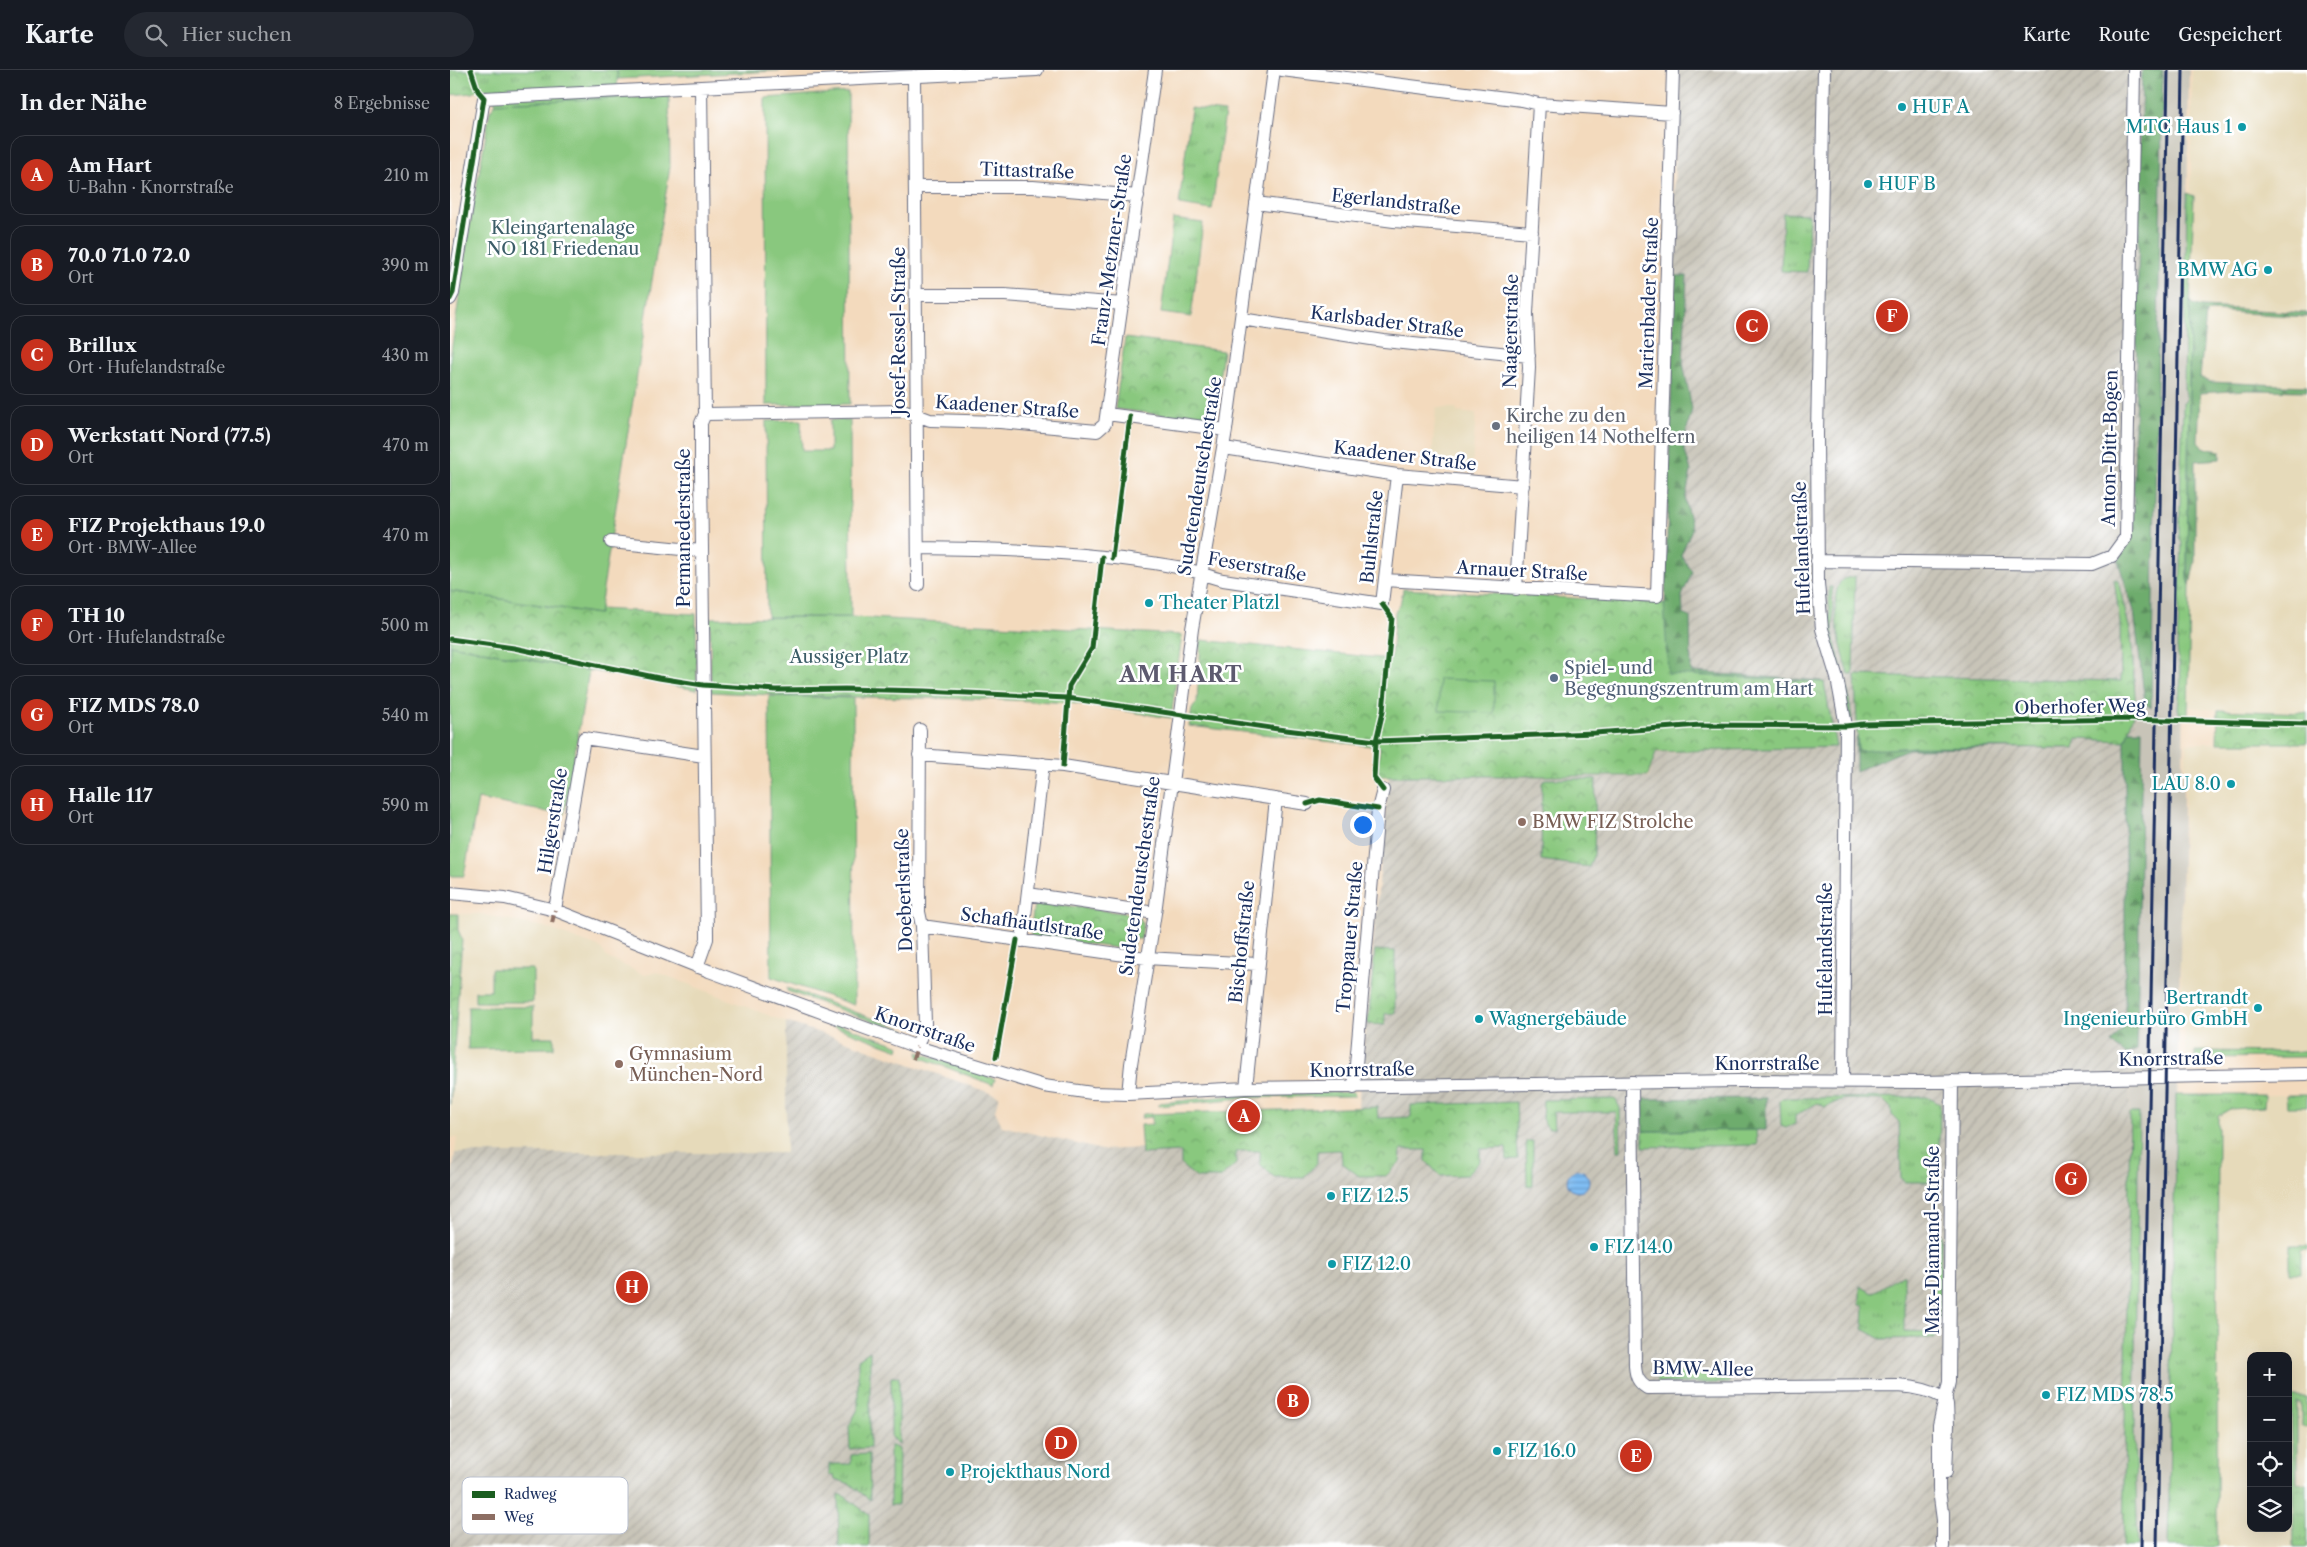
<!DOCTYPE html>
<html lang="de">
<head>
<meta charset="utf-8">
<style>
	body { margin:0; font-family:"Libre Caslon Text",serif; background:#242831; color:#f1f3f6 }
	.controls { position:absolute; right:15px; bottom:15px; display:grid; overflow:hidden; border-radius:10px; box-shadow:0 5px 20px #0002 }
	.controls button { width:45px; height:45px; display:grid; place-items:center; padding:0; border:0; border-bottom:1px solid #363941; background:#171b24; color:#f1f3f6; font:25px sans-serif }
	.you { position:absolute; left:912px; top:754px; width:18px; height:18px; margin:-12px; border:4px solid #fff; border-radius:50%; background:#1a73e8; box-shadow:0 0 0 8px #1a73e833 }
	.badge { display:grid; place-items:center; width:32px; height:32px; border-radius:50%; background:#c8321e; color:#fff; font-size:16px; font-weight:700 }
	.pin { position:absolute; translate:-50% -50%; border:2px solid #fff; box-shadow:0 1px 5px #0006 }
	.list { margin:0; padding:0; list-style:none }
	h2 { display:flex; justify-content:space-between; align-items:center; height:65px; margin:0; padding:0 20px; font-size:21px }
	h2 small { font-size:16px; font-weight:400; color:#9ea1a6 }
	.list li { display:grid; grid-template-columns:32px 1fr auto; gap:15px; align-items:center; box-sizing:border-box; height:80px; margin:0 10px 10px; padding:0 10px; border:1px solid #363941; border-radius:15px }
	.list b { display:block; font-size:19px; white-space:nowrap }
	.list p { margin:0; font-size:16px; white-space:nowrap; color:#9ea1a6 }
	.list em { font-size:16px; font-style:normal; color:#9ea1a6 }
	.icon { flex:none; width:28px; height:28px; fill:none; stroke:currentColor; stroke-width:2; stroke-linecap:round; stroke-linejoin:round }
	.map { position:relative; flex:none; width:1857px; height:1477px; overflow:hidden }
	header { display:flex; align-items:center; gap:30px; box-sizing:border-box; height:70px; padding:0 25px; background:#171b24; border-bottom:1px solid #363941 }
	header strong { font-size:24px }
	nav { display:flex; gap:28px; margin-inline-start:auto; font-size:18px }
	.search { width:350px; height:45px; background:#242831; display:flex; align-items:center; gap:12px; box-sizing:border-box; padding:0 18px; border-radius:28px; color:#9ea1a6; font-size:19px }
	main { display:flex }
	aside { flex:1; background:#171b24 }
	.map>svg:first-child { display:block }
	.built { fill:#e6daba; fill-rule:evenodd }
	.industrial { fill:url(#industrial-furrows) }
	.railway { fill:#c8c4b8 }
	.grass { fill:url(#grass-tufts); stroke:#527c6e }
	.forest { fill:url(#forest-firs); stroke:#446e66 }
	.park { fill:url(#park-crowns); stroke:#527c6e }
	.garden { fill:#89c87e; stroke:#527c6e }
	.water { fill:url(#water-rules); stroke:#4e76a8 }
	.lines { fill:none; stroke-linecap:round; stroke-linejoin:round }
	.minor-casing { stroke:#676b7f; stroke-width:14 }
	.minor { stroke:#fff; stroke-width:12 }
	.rail { stroke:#1b2f5e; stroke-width:3 }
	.quiet { stroke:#8d6e63; stroke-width:4; stroke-dasharray:8 4; stroke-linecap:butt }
	.cycleway-casing { stroke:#fff; stroke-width:8 }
	.cycleway { stroke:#1b5e20; stroke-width:5 }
	.culture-dot { fill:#0f9aa8; stroke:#fff; stroke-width:2 }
	.worship-dot { fill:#6b7280; stroke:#fff; stroke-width:2 }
	.service-dot { fill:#5c6f8a; stroke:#fff; stroke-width:2 }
	.education-dot { fill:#8d6e63; stroke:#fff; stroke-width:2 }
	.labels { text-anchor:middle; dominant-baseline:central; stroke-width:5; stroke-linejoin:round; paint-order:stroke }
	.culture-label { font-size:18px; fill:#0d838f; stroke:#fff; text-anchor:start }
	.street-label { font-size:18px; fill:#1b2f5e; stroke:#fff }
	.park-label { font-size:18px; fill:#3c5d68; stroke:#fff }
	.worship-label { font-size:18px; fill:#5b616d; stroke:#fff; text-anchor:start }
	.service-label { font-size:18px; fill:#4e5e75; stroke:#fff; text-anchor:start }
	.education-label { font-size:18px; fill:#785e54; stroke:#fff; text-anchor:start }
	.district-label { font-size:22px; font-weight:bold; letter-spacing:1px; fill:#5d5a6f; stroke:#fff }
	.key { fill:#fff; stroke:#bbc1cf; stroke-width:1 }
	.key-label { font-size:14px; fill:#1b2f5e }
</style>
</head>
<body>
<header>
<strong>Karte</strong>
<div class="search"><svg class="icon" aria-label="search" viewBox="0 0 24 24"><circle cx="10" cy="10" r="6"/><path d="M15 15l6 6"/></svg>Hier suchen</div>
<nav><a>Karte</a><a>Route</a><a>Gespeichert</a></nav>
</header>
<main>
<aside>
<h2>In der Nähe<small>8 Ergebnisse</small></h2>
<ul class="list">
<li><span class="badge">A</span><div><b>Am Hart</b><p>U-Bahn · Knorrstraße</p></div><em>210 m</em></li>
<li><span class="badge">B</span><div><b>70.0 71.0 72.0</b><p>Ort</p></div><em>390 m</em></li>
<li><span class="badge">C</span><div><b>Brillux</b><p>Ort · Hufelandstraße</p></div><em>430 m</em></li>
<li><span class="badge">D</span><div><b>Werkstatt Nord (77.5)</b><p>Ort</p></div><em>470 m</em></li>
<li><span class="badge">E</span><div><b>FIZ Projekthaus 19.0</b><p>Ort · BMW-Allee</p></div><em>470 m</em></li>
<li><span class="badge">F</span><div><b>TH 10</b><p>Ort · Hufelandstraße</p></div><em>500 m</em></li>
<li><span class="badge">G</span><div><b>FIZ MDS 78.0</b><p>Ort</p></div><em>540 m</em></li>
<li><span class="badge">H</span><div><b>Halle 117</b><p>Ort</p></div><em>590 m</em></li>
</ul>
</aside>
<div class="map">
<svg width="1857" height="1477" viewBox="0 0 1857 1477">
	<defs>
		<pattern id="industrial-furrows" width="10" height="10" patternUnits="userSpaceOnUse" patternTransform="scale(1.25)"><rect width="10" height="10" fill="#c8c4b8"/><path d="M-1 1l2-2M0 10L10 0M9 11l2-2" fill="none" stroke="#aba9a1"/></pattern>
		<pattern id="grass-tufts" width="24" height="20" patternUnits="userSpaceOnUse" patternTransform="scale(1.25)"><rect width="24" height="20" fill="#89c87e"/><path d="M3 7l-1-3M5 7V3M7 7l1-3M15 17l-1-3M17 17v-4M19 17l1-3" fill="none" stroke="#6fa36a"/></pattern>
		<pattern id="forest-firs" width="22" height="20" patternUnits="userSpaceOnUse" patternTransform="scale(1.25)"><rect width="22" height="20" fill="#6eac6d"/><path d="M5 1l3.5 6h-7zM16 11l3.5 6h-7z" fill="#5a8c5d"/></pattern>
		<pattern id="park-crowns" width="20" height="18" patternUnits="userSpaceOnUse" patternTransform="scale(1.25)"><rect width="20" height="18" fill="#89c87e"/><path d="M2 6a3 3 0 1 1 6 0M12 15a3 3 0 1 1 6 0" fill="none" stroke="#6fa36a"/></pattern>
		<pattern id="water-rules" width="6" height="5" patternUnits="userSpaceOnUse" patternTransform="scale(1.25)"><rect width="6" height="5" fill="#80bdf3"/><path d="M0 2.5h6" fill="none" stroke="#689ac8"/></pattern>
	</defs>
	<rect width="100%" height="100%" fill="#fff"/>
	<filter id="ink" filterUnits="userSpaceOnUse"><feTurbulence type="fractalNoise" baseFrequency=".02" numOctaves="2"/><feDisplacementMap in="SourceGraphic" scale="10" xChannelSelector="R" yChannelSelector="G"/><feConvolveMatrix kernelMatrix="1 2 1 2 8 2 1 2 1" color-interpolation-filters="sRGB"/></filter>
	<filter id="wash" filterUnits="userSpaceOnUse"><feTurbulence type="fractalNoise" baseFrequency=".0096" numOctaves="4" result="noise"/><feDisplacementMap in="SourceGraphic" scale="20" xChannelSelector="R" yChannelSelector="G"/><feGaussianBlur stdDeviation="1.12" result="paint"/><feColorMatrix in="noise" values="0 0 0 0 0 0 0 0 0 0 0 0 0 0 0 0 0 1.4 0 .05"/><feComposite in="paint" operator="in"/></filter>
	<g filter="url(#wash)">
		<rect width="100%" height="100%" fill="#f3dabd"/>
		<path class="built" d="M1742,0H1857V643L1755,639L1735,636Z
			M986,338H1006L1007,342L1026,344L1022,399L981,396Z
			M1736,673H1857V987L1745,988L1736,986L1730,892Z
			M8,844H30L94,857L151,878L156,887L195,905L207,902L336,952V1083H5L7,1068L0,1067V1035L12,869L8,860Z
			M1743,1025H1857V1477H1744ZM1801,1286H1838V1458H1801Z"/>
		<path class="industrial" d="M1227,0H1696L1673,1477H0V1119L5,1083H336V952L392,970L549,1026L545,1040L552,1056L652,1080L905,1068L939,706L1199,707L1206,683L1385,677L1218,604L1214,533Z"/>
		<path class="railway" d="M1696,0H1739L1736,243L1733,742L1718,1477H1688L1684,1358L1689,1043H1680Z"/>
		<path class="grass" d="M24,0H167L168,28L46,33L38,20L31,19Z
			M741,38L775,42L762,140L729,135Z
			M1737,123L1744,126L1740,230L1737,505L1740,515L1738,647H1730L1728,638L1731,608L1727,578L1732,473L1729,467L1733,333L1736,331L1734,319Z
			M1333,143L1359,144L1357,202L1331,201Z
			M723,149L753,153L741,247L711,243Z
			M1405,506L1403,605H1399C1393,584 1375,525 1393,509Z
			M1379,517H1382L1384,569L1397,618L1402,649H1400L1380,561Z
			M337,918L456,960L455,963L337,921Z
			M369,947L450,976L449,980L366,950Z
			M1745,981L1857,982V987L1745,988Z
			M468,982L545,1009L543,1015L469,987Z
			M904,1022L905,1026L792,1028L709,1036V1033L786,1025Z
			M1726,1025H1815L1814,1037L1780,1039L1768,1046L1767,1477H1718Z
			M1836,1025H1857V1037H1837Z
			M1477,1027L1490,1034L1489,1092L1481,1097V1112H1455L1451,1109L1449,1052L1442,1045L1441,1038L1433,1030L1394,1029L1375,1037L1367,1033L1345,1046V1054L1336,1058L1331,1056L1330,1031L1332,1028Z
			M1163,1029L1166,1030L1170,1038L1171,1081H1168L1166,1042H1103L1104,1058H1098L1092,1049L1093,1030Z
			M1680,1043H1689L1684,1358L1688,1477H1673Z
			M1306,1060L1307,1075L1193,1077V1061Z
			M1076,1071H1083V1116H1077Z
			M1484,1165H1491L1489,1262L1484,1268L1431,1269L1413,1259L1414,1236L1410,1235V1216L1422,1223L1454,1204V1261L1484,1262Z
			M1840,1176H1857V1180H1851V1203H1840Z
			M1207,1302H1236L1237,1305L1281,1304L1279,1313H1207Z
			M441,1307H449V1374L441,1368Z
			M1841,1327H1857V1357H1851V1333H1847V1412L1857,1413V1477H1844Z
			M440,1375L449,1379L448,1435H440Z
			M419,1384L420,1430L400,1414L385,1409L384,1405H379V1394H401V1385Z
			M388,1424L396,1427L419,1445V1477H389Z"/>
		<path class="forest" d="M1692,0H1713L1701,638L1695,633L1684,541L1668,491L1679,474L1683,460Z
			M1225,206H1237L1233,293L1242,339L1233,375L1241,401L1235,430L1242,459L1231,485L1242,502L1232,526L1233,544L1240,547L1241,602L1372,611L1362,647L1218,654L1201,554L1215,534Z
			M1740,230L1744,235L1754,237L1857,243V247L1761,241L1756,243L1750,308L1761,312L1857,316V321L1798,320L1750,323L1748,372C1752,380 1762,379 1770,381V389L1745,391V491L1740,515L1737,505Z
			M1679,660H1692L1687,980L1676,984L1661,973L1675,955V671Z
			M1406,668H1533L1622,677L1458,679L1406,701Z
			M1316,1028V1060L1193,1061V1029Z"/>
		<path class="park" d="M0,0H24L31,19L23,23L0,25Z
			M675,268L773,281L764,351L665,339Z
			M1664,509L1668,511L1681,565L1686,638L1675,671L1627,669L1624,678L1464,677L1408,681L1405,605L1671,611L1670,553Z
			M953,519L1214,533L1218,604L1374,612L1386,677L1206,682L1198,706H927L930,677L739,656L742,639L747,632L751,570L941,589L945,542L950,535Z
			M0,521L148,544L149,539L246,544L247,620L0,575Z
			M401,547L732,565L721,648C683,643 644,634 605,632C490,626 376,629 261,622L260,548Z
			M1768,640L1857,643V673H1767Z
			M1095,709H1146L1144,784L1139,797L1091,790L1092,713Z
			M589,832L688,845L693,853L691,869H684L682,880L583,867L580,864L584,835Z
			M0,844H8V860L12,869L0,1035Z
			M925,880L945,881V943L935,944V955L918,954Z
			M1066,1032L1068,1089L1057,1090L1056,1078L1030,1079V1091L1017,1105L990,1106L976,1091V1080H951L950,1092L936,1106H909L892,1093L891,1080L867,1081V1093L854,1107H824L810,1094V1081H786V1094L770,1108H747L731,1095V1082L692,1084L690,1055L702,1054V1047L691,1048L693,1044L927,1037L928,1048L961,1047V1035Z
			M420,1281V1378L400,1379L399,1356L408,1339V1289Z"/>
		<path class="garden" d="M167,0H343L168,9Z
			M398,22L400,334L316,335L315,28Z
			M219,26L220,97L149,544L0,521V289L19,160L40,41L46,33Z
			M351,350L352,381H380V350H400L401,547H317L316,351Z
			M0,575L139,601L114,745L28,729L14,806H0Z
			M989,609L1044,611V643L989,641Z
			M319,626L403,628L404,935L321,907Z
			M41,899H83V932H25V921H41Z
			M18,937H83V967H104V978L18,979Z"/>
		<path class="water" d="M1117 1111a11 11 0 1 1 22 0a11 11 0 1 1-22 0Z"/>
	</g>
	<g filter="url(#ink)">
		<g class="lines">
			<defs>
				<path id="minor" d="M832,0L1072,30L1089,34L1222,43
					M1374,0L1367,364L1368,513L1372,559L1387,608L1396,656L1393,1011
					M464,6L468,515
					M465,117H583L688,126
					M806,133L944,151L1082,162
					M467,225H555L673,234
					M0,229L3,223L34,28L587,0
					M791,249L934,271L1079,286
					M255,344L456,341L480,350L550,352L647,361L655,354L705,0
					M657,344L776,360
					M774,378L947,405L1073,416
					M161,472L251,481
					M468,478C557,479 645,482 733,498C746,501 759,507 773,510L932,534L947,405
					M1367,491L1642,494L1662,486L1676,467L1684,0
					M935,510L1207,526L1223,0
					M1066,519L1079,298L1077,243L1089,34
					M469,685L613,696L857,734
					M0,823L55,828L105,840L259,901L467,977L594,1016L642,1023L678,1024L796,1018L1288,1011L1473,1012L1857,1004
					M578,824L705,843
					M105,840L134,668L254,686
					M472,856L696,888L807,894
					M572,871L593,694
					M247,897L257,869V863L251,401V353L255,344L251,17
					M467,977L475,954L472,856L469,842L470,660
					M1182,1012L1185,1296C1186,1307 1188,1312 1197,1318L1448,1316C1466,1317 1481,1320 1496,1329
					M796,1018L826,729
					M904,1018L928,739L933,720
					M678,1024L681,994L705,843L742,559L776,360L824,0
					M1496,1402L1498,1355L1497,1334
					M1493,1450L1489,1420V1355L1499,1312L1502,1011
					M1493,1477V1442"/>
			</defs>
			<use href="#minor" class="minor-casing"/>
			<use href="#minor" class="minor"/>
			<path class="rail" d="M1691,1477L1718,0
				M1707,1477L1733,0"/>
			<path class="quiet" d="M102,853L105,840
				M463,989L467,977"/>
			<defs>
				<path id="cycleway" d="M0,229L3,223L34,28L28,21L21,0
					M662,488L680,347
					M932,534L942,548L933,641L926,671L924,708L933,720
					M0,569L64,578L209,608L253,615L326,620L395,619L476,621L617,628L828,659L926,671L1145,663L1250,655L1396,656L1413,654L1678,649L1857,654
					M613,696L619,616L642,578L652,487
					M857,734L870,730L928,739
					M546,987L567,870"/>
			</defs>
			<use href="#cycleway" class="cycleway-casing"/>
			<use href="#cycleway" class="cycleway"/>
		</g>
	</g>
	<g class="culture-dot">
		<circle cx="1452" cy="37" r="5"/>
		<circle cx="1792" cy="57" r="5"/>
		<circle cx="1418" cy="114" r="5"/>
		<circle cx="1818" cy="200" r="5"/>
		<circle cx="699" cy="533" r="5"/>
		<circle cx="1781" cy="714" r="5"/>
		<circle cx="1808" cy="938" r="5"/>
		<circle cx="1029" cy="949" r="5"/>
		<circle cx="881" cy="1126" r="5"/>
		<circle cx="1144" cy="1177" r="5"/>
		<circle cx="882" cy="1194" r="5"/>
		<circle cx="1596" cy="1325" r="5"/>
		<circle cx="1047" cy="1381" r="5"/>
		<circle cx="500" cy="1402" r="5"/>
	</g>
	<circle class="worship-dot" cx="1046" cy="356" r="5"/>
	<circle class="service-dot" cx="1104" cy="608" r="5"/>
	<g class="education-dot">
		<circle cx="1072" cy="752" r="5"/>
		<circle cx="169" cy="994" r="5"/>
	</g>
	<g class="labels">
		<g class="culture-label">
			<text x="1462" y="37">HUF A</text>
			<text x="1782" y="57" text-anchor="end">MTC Haus 1</text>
			<text x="1428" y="114">HUF B</text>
			<text x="1808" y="200" text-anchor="end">BMW AG</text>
			<text x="709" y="533">Theater Platzl</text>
			<text x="1771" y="714" text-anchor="end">LAU 8.0</text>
			<text x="1798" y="928" text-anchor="end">Bertrandt<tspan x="1798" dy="21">Ingenieurbüro GmbH</tspan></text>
			<text x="1039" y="949">Wagnergebäude</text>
			<text x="891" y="1126">FIZ 12.5</text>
			<text x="1154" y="1177">FIZ 14.0</text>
			<text x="892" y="1194">FIZ 12.0</text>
			<text x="1606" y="1325">FIZ MDS 78.5</text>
			<text x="1057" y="1381">FIZ 16.0</text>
			<text x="510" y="1402">Projekthaus Nord</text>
		</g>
		<g class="street-label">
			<text transform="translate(577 101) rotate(2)">Tittastraße</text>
			<text transform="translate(946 132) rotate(6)">Egerlandstraße</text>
			<text transform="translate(662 180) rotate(-82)">Franz-Metzner-Straße</text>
			<text transform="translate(1199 233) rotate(-88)">Marienbader Straße</text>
			<text transform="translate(937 252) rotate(7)">Karlsbader Straße</text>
			<text transform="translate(449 261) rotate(-90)">Josef-Ressel-Straße</text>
			<text transform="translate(1061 261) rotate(-89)">Naagerstraße</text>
			<text transform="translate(557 337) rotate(4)">Kaadener Straße</text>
			<text transform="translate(1660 378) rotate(-89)">Anton-Ditt-Bogen</text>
			<text transform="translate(955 386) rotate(7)">Kaadener Straße</text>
			<text transform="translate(750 406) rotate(-81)">Sudetendeutschestraße</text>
			<text transform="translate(234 458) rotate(-90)">Permanederstraße</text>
			<text transform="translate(922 467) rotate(-84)">Buhlstraße</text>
			<text transform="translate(1352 478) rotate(-92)">Hufelandstraße</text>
			<text transform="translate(807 497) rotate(10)">Feserstraße</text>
			<text transform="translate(1072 501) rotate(3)">Arnauer Straße</text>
			<text transform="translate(1630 637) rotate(-1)">Oberhofer Weg</text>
			<text transform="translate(103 751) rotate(-81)">Hilgerstraße</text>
			<text transform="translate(690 806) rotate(-82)">Sudetendeutschestraße</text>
			<text transform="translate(454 820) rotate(-92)">Doeberlstraße</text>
			<text transform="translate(582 854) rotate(8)">Schafhäutlstraße</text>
			<text transform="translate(900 867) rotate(-85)">Troppauer Straße</text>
			<text transform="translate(792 872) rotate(-84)">Bischoffstraße</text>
			<text transform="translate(1376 879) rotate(-90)">Hufelandstraße</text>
			<text transform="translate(475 960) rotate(19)">Knorrstraße</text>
			<text transform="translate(1721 989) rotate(-1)">Knorrstraße</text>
			<text x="1317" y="994">Knorrstraße</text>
			<text transform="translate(912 1000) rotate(-1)">Knorrstraße</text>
			<text transform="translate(1483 1170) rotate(-90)">Max-Diamand-Straße</text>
			<text transform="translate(1253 1299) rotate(1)">BMW-Allee</text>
		</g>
		<g class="park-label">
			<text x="113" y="158">Kleingartenalage<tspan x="113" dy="21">NO 181 Friedenau</tspan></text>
			<text x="399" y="587">Aussiger Platz</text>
		</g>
		<g class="worship-label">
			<text x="1056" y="346">Kirche zu den<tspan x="1056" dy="21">heiligen 14 Nothelfern</tspan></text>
		</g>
		<g class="service-label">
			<text x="1114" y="598">Spiel- und<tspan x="1114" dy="21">Begegnungszentrum am Hart</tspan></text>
		</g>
		<g class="education-label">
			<text x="1082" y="752">BMW FIZ Strolche</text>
			<text x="179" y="984">Gymnasium<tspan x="179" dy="21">München-Nord</tspan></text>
		</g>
		<g class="district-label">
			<text x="731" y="604">AM HART</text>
		</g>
	</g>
	<rect x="12" y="1407" width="166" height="57" rx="8" class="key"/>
	<rect x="22" y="1421" width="23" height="7" fill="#1b5e20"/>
	<rect x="22" y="1444" width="23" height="6" fill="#8d6e63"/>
	<g class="key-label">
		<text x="54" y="1429">Radweg</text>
		<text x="54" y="1452">Weg</text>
	</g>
</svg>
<div class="controls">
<button>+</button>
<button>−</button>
<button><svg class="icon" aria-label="locate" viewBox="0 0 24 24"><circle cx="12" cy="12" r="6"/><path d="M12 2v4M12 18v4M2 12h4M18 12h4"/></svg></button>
<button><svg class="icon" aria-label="layers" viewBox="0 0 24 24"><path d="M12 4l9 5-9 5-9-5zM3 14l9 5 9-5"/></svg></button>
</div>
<div class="you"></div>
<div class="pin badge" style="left:794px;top:1046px">A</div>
<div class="pin badge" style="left:843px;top:1331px">B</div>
<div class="pin badge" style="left:1302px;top:256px">C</div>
<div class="pin badge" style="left:611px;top:1373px">D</div>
<div class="pin badge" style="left:1186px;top:1386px">E</div>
<div class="pin badge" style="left:1442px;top:246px">F</div>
<div class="pin badge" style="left:1621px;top:1109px">G</div>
<div class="pin badge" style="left:182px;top:1217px">H</div>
</div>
</main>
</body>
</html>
